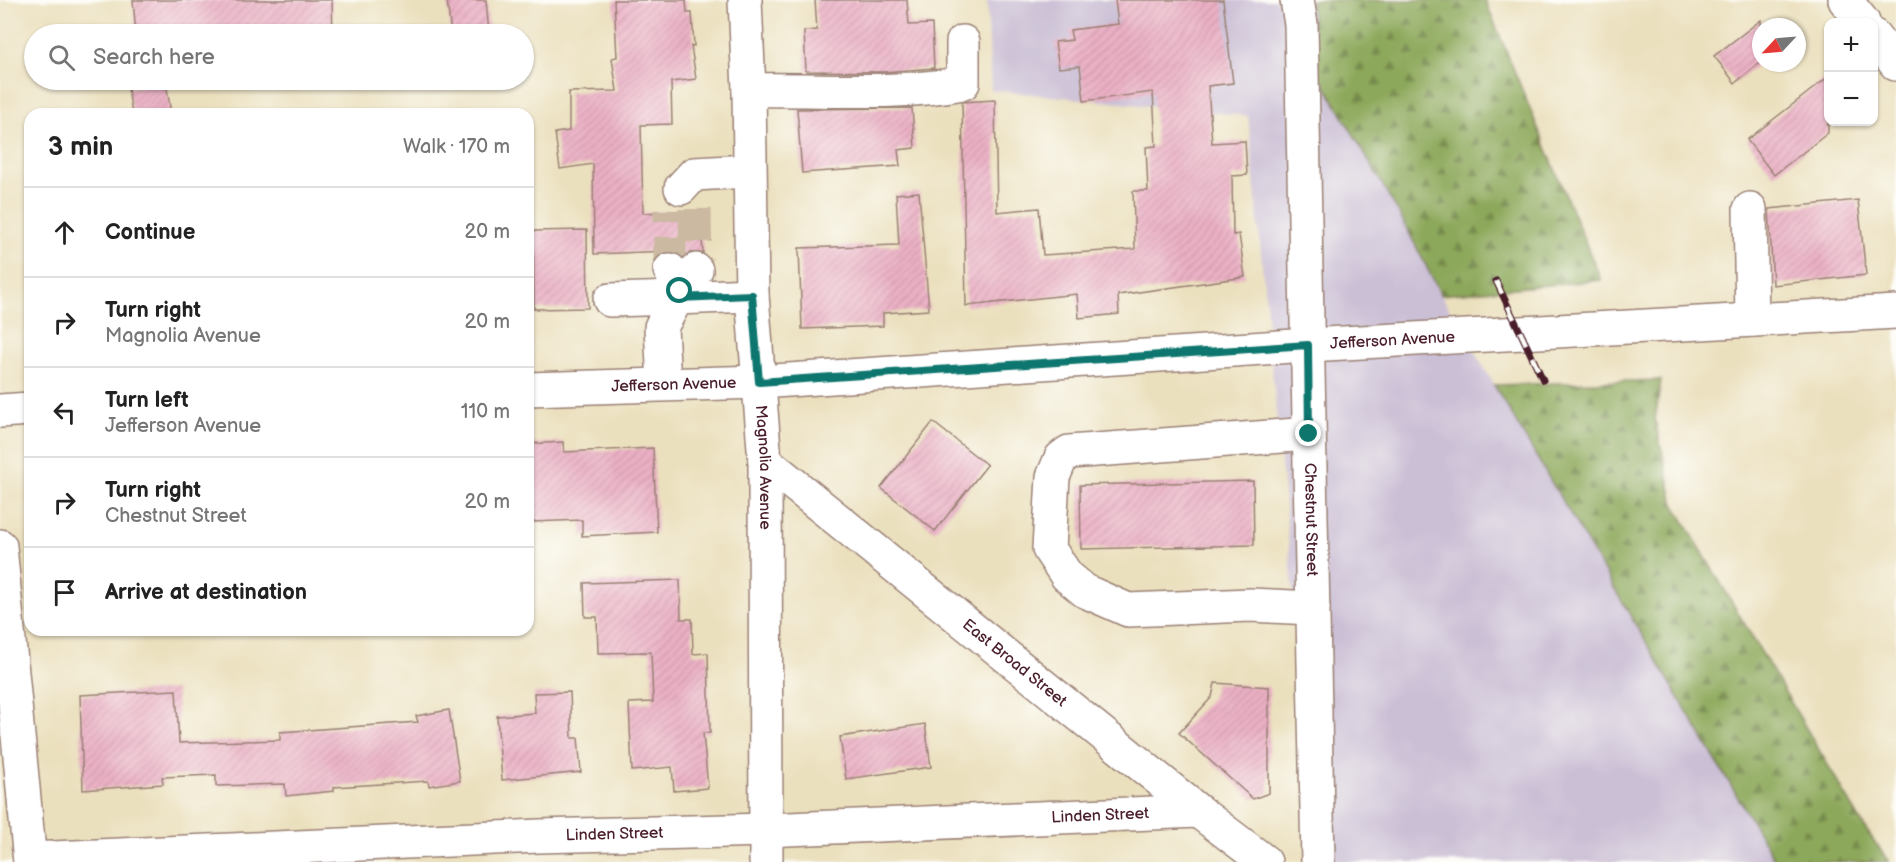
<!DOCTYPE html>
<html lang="en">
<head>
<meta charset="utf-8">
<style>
	body { margin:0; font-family:"Balsamiq Sans",sans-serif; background:#f6f6f6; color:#222 }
	.controls { position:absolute; right:18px; top:18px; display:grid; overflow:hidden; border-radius:12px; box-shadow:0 2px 4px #0004 }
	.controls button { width:54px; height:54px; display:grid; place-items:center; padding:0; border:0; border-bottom:2px solid #e0e0e0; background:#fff; color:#222; font:30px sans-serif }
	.compass { position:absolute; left:1752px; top:18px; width:54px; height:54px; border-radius:50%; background:#fff; box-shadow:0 2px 4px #0004; rotate:244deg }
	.stop { position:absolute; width:18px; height:18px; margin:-14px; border:4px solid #0f766e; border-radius:50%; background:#fff }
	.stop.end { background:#0f766e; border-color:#fff; box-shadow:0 2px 6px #0008 }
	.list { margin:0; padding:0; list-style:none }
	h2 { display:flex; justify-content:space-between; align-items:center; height:78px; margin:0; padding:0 24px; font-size:26px }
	h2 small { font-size:20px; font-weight:400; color:#767676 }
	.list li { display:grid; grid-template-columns:39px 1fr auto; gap:18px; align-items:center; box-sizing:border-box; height:90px; padding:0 24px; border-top:2px solid #e0e0e0 }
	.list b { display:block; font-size:22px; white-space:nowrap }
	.list p { margin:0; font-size:20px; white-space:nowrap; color:#767676 }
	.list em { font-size:20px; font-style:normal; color:#767676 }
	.icon { flex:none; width:33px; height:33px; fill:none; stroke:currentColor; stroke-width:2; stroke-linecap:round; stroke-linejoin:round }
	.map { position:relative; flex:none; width:1896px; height:862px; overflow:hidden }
	.search { position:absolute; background:#fff; box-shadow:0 2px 4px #0004; left:24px; top:24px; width:510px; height:66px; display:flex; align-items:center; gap:15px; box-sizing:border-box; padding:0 21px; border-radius:33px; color:#767676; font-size:22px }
	.panel { position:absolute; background:#fff; box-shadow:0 2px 4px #0004; left:24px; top:108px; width:510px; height:528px; border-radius:18px }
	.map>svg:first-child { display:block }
	.industrial { fill:#cbbfd5 }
	.forest { fill:url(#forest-firs); stroke:#6b6442; stroke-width:1.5 }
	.building { fill:url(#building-hatch) }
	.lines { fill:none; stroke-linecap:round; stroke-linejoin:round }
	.minor-tunnel { stroke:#cbb9a1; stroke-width:33; stroke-dasharray:33 16; stroke-linecap:butt }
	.minor-casing { stroke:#9a8074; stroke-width:36 }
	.minor { stroke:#fff; stroke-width:33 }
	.rail-casing { stroke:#4a1f2b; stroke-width:7 }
	.rail { stroke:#fdfcf7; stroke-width:4.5; stroke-dasharray:14; stroke-linecap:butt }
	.route { stroke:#0f766e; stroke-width:8 }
	.labels { text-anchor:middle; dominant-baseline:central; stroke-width:6; stroke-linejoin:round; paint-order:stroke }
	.street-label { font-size:16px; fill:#4a1f2b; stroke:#fdfcf7 }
</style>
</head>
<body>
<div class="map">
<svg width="1896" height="862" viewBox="0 0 1896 862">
	<defs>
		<pattern id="forest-firs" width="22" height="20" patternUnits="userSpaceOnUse" patternTransform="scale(1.5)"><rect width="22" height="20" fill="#8ca85a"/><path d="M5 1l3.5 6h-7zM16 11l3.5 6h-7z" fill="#74884b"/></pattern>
		<pattern id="building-hatch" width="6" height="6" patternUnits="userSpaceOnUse" patternTransform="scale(1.5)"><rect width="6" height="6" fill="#ebb0c5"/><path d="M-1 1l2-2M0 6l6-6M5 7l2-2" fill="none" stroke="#cb97a9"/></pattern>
	</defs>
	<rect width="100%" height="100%" fill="#fdfcf7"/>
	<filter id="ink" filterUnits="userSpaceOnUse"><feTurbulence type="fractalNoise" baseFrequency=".0167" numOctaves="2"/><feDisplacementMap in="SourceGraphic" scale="12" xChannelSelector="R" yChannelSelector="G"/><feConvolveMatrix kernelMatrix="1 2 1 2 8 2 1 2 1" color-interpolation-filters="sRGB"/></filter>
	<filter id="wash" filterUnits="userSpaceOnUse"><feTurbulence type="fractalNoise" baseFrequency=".008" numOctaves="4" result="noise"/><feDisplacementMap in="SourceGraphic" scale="24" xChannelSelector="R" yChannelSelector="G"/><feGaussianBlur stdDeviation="1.35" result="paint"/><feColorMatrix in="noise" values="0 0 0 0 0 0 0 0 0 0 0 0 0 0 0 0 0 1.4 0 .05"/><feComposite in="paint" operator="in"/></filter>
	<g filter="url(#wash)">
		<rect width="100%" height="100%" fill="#ebe0be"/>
		<path class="industrial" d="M987,0H1311L1314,66L1401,217L1441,295L1776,862H1319L1248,116L991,90Z"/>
		<path class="forest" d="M1311,0H1485L1601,280L1441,295L1401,217L1314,66Z
			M1661,380L1655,420L1674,504L1865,828L1889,862H1776L1494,385Z"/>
		<g id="blocks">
			<path class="building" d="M133,0H332L333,34H286V32L234,34H136Z
				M447,0H486L489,34H451Z
				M614,0H686L687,13H692L694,46H691L696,79L671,82L672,124L641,125L643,213L700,210L703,253H689L683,257L671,251L594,254L593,164L560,169L555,133L569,131V92L617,91L612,58L617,57Z
				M815,0H907L909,25L932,24L934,68L883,72L806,71L804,31L817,30Z
				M1115,0H1223L1233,83L1208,86L1212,143L1245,141L1247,175L1232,176L1233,235L1239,234L1245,277L1118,295L1119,314L1079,318L1077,294L966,306L962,102L995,100L997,212L1039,208L1043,255L1135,249L1133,191H1148L1146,147L1156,146L1153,92L1084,101L1080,66L1059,68L1055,42L1072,40L1070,30L1118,24Z
				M1761,20V62L1735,83L1714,56Z
				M1828,77V133L1774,175L1747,140Z
				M166,82L171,114H132L128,88Z
				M912,108L915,148L898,150L900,166L802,173L797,109Z
				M919,192L929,310L883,313V326L802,329L799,248L899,245L896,194Z
				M1858,200L1866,275L1773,285L1769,209Z
				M587,230L588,308L534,309L533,231Z
				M933,422L987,465L935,531L881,488Z
				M563,442L564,452L653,448L657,532L582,536V520L532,522L528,444Z
				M1253,481L1254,545L1081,549L1080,485Z
				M680,580L681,619H692L693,654L708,653L710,733H703L708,788L674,791L672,767L632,771L629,703L653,702L651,652L598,653L597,617H585L584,583Z
				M1215,683L1269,687V793L1253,799L1179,733L1212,697Z
				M176,690L179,743L280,740V732L418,722L416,716L449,710L460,781L429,786L428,781L334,787V791L286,796L285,784L216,786V775L162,777L163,784L83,790L80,695Z
				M570,692L572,738H578L581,772L502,780L497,716L535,713L534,693Z
				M925,724L931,767L846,779L840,737Z"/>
		</g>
	</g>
	<g filter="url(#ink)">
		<use href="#blocks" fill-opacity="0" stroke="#9a8074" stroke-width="1.5"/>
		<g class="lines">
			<path class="minor-tunnel" d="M695,209L696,270
				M670,270V210"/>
			<defs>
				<g id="minor">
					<path id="s1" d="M745,0L749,90L752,295L765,461L766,862"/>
					<path id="s2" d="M1297,0L1301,24L1318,862"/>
					<path d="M1845,0L1863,22"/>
					<path d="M1874,36L1896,64"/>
					<path d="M749,90C820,88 893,96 963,83V42"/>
					<path d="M681,188L694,174L749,171"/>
					<path d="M1750,209L1752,320"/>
					<path d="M670,270L680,291L696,270"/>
					<path d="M610,300L677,298L680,291"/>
					<path d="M664,384L661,327L677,298L752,295"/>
					<path id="s3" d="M528,389L759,382L1308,345L1896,312"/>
					<path d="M0,411L30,409"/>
					<path d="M1309,434L1069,452L1061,458L1053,477L1049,549L1067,576L1085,591L1128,610L1250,605L1313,608"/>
					<path id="s4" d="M765,461L1198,811L1265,862"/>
					<path d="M0,546L30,862"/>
					<path id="s5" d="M30,859L539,836L766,830L1198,811"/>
				</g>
			</defs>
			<use href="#minor" class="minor-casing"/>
			<use href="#minor" class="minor"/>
			<defs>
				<path id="rail" d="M1496,281L1543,380"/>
			</defs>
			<use href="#rail" class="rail-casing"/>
			<use href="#rail" class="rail"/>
		</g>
	</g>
	<g class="lines" filter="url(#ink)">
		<path class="route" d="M680,291L677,298L752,295L759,382L1308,345L1309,434"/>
	</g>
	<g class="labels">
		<g class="street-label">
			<text stroke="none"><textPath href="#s3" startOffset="866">Jefferson Avenue</textPath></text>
			<text stroke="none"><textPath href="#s3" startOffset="146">Jefferson Avenue</textPath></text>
			<text stroke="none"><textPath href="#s1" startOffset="468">Magnolia Avenue</textPath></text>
			<text stroke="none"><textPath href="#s2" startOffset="520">Chestnut Street</textPath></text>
			<text stroke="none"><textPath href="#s4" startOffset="321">East Broad Street</textPath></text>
			<text stroke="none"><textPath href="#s5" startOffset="1071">Linden Street</textPath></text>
			<text stroke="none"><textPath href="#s5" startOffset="585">Linden Street</textPath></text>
		</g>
	</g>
</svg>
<div class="controls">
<button>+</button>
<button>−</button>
</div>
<svg class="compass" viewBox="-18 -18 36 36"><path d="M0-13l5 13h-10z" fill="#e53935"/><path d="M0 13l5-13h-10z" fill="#767676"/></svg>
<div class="stop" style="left:680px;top:291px"></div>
<div class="stop end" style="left:1309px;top:434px"></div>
<div class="search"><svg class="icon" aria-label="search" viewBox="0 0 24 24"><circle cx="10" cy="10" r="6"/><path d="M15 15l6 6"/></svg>Search here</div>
<section class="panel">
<h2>3 min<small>Walk · 170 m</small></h2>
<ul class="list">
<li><svg class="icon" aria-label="ahead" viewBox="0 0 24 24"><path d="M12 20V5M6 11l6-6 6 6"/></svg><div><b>Continue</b></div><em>20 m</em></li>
<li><svg class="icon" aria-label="right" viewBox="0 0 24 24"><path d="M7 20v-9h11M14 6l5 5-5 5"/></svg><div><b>Turn right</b><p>Magnolia Avenue</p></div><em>20 m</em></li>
<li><svg class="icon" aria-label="left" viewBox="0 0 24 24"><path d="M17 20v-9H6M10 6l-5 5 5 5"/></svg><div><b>Turn left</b><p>Jefferson Avenue</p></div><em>110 m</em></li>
<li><svg class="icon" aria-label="right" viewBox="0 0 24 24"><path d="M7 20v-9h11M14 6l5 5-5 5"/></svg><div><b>Turn right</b><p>Chestnut Street</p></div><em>20 m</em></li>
<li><svg class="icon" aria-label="arrive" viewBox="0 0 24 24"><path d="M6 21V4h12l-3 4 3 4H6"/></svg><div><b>Arrive at destination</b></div></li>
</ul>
</section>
</div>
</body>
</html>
